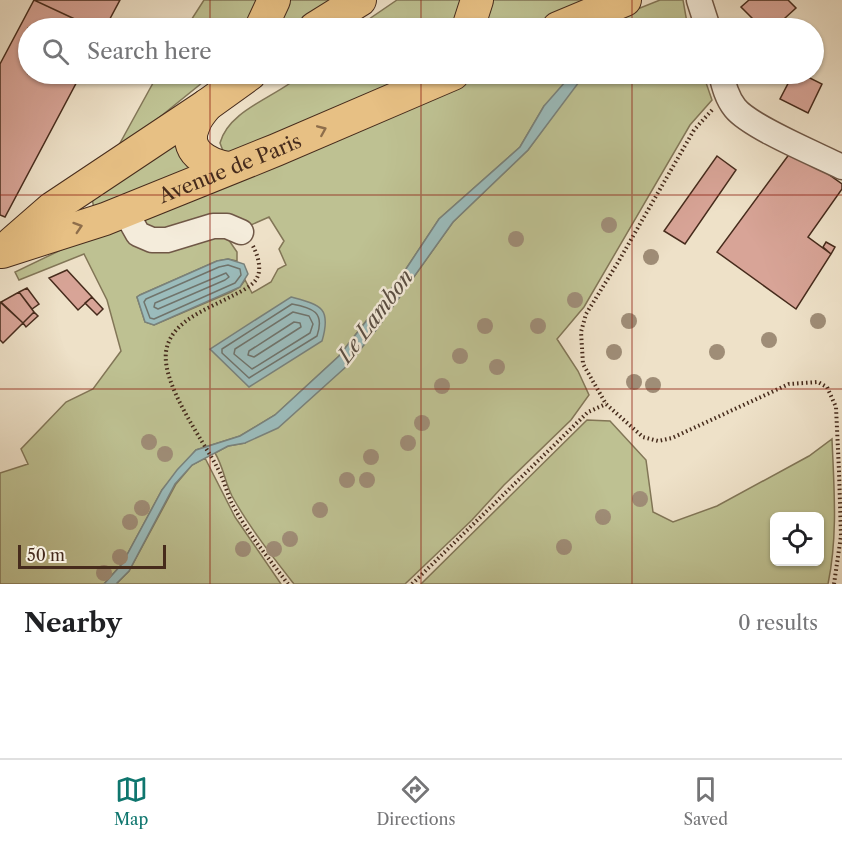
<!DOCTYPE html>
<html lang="en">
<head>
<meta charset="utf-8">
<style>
	body { margin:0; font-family:"Libre Caslon Text",serif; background:#f6f6f6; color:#202124 }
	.controls { position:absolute; right:18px; bottom:18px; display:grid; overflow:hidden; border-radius:9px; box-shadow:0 2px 4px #0004 }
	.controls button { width:54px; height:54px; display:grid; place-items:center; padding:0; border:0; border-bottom:2px solid #e0e0e0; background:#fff; color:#202124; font:30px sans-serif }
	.scale { position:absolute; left:18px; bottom:15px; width:148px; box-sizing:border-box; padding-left:6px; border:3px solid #462b1c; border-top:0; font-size:16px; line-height:21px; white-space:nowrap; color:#462b1c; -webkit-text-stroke:4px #f4ecdb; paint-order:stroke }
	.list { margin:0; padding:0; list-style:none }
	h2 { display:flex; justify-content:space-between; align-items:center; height:78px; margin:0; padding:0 24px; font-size:26px }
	h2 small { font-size:20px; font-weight:400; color:#757577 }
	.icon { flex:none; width:33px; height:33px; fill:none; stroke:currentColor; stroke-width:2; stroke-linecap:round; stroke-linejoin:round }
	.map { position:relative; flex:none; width:842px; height:584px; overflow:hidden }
	.search { position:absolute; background:#fff; box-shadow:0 2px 4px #0004; left:18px; right:18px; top:18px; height:66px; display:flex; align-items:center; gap:15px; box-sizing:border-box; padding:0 21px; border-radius:33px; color:#757577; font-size:22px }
	.sheet { height:174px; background:#fff }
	nav { display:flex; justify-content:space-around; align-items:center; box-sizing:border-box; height:84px; border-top:2px solid #e0e0e0; background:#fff; font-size:16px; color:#757577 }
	nav a { display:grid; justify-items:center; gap:3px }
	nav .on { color:#0f766e }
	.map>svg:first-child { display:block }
	.green { fill:#bec192; stroke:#827657; stroke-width:1.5; fill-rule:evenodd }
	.water { fill:#9bbcbc; stroke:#79827c; stroke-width:1.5 }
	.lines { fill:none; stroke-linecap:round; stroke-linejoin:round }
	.shore { stroke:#70746c; stroke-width:1.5 }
	.building { fill:#d8a497; stroke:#462b1c; stroke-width:1.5 }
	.minor-casing { stroke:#705847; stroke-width:27 }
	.major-casing { stroke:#462b1c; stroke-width:34 }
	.path { stroke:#462b1c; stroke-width:4; stroke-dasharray:1.5 3; stroke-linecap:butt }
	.minor { stroke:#f4ecdb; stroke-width:24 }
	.major { stroke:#e7c084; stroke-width:32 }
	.tree { fill:#9f8d77 }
	.oneway { stroke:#8e6e4b }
	.grid { fill:none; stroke:#8f2418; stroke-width:1.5; stroke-opacity:0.55 }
	.labels { text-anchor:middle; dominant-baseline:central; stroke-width:5; stroke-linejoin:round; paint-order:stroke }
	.street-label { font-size:20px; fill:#462b1c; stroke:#f4ecdb }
	.water-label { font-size:21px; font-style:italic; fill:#5b4f44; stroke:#f4ecdb }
</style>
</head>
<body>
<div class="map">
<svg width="842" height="584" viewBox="0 0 842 584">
	<rect width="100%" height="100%" fill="#eee1c8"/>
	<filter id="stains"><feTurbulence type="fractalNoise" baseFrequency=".00333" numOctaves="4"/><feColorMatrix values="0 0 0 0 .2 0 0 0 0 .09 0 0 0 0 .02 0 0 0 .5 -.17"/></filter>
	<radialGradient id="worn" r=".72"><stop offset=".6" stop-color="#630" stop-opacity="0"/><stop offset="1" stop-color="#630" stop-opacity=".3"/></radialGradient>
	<path class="green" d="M204,0H267L250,28H186Z
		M283,0H335L290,28H271Z
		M397,0H470L458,28H356Z
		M491,0H605L538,28H482Z
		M660,0H683L688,28H590Z
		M158,74H213L114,154Z
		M302,74H408L378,94L231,154L223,151L220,143C229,109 279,96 302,74Z
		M485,74H703L712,100L690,125L584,307L557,339L578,371L589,395L571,420L504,485L472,520L405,584H294C272,556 249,527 232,496C225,482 223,466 215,453L228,446L245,443L376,330L453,222L528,150L574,87L544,106L520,147L439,219L402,275L339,356L275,415L240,436L196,450L162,490L122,564L104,584H0V473L28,464L21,449L66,402L93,389L121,351L107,300L84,254L19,280L15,272L134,215ZM269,217L284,241L279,249L286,265L278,269L271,282L252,293L245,280L240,287L231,292L154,325L145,322L137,297L140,295L217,261L228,259L237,261V252L226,236Z
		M176,144L208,169L94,209L92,198Z
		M587,420L610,421L646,460L653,512L673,522L717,506L809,456L832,439C834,488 838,536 828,584H421ZM774,516H820V562H774Z
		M205,458L235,517L281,584H116L129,571L176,484L192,465Z"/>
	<path class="water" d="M568,74H585L528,150L453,222L376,330L348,365L278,428L245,443L228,446L192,465L175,484L129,571L116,584H104L122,564L162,490L177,470L196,450L240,436L275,415L339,356L402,275L439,219L520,147L544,106L565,82Z
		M228,259L244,264L248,274L240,287L154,325L145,322L137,297L140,295L217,261Z
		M291,297C320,305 332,307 322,341L249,387L210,349Z"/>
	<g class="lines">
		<path class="shore" d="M228,265L240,269L241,275L235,283L154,319L150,318L144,302L146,299L219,267Z
			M226,273L229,277L225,280L158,309L154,307L155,303Z
			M292,304C313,308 325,312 317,336L249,378L222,353V349Z
			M293,312L309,316L313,324L310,333L252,369L234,354L235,349Z
			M294,322L300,323L301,327L254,357L248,355L249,351Z"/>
	</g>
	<path class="building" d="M34,0L94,28H28V74H81L5,217L0,215V64Z
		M34,0H120L105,28H94Z
		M749,0H788L796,8L774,28H762L741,7Z
		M793,74H802L822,84L808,113L780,99Z
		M793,149L842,184V189L808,237L831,254L796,309L717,252Z
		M717,156L736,170L685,244L664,231Z
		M826,242L835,247L831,254L823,247Z
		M67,270L92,297L78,310L49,278Z
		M27,288L39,304L32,309L19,292Z
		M19,292L34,312L23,323L1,302Z
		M92,297L103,309L97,315L85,303Z
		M0,302L23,323L3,343L0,340Z
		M34,312L38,316L26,327L23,323Z"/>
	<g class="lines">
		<defs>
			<path id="minor" d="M699,0L708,28
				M721,74C724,86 727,98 735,108C750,127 818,155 842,167
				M125,211L138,234L152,240H167L213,226H227L241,232"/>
			<g id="major">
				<path d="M261,28L274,0"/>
				<path d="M315,28L360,0"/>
				<path d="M468,28L477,0"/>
				<path d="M558,28L625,0"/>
				<path d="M207,105C202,111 196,118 194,125C182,151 207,164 228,168"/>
				<path d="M12,243L51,209L207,105L250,74"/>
				<path id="s1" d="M2,252L105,219L276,150L453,74"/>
			</g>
		</defs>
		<use href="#minor" class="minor-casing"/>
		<use href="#major" class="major-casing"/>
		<path class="path" d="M712,110L694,130L617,264L586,314L581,332L583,364L606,404L643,437L658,441L672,438L789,384L818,382L827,387L836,407L839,471L841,536L834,584
			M253,246C258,256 263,271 255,281C250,287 240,292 232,296C208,309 170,321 166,352C162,385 202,439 217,467C225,481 227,496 235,509C250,536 270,560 288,584
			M412,584L588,412L606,404"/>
		<use href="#minor" class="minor"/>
		<use href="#major" class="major"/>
	</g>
	<g class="tree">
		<circle cx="609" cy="225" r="8"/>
		<circle cx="516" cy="239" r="8"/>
		<circle cx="651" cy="257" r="8"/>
		<circle cx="575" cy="300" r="8"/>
		<circle cx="629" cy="321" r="8"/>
		<circle cx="818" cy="321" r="8"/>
		<circle cx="485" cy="326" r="8"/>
		<circle cx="538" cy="326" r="8"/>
		<circle cx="769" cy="340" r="8"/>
		<circle cx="614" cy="352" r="8"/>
		<circle cx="717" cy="352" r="8"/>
		<circle cx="460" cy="356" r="8"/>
		<circle cx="497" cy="367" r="8"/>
		<circle cx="634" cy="382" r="8"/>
		<circle cx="653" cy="385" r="8"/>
		<circle cx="442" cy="386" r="8"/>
		<circle cx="422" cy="423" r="8"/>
		<circle cx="149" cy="442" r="8"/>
		<circle cx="408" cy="443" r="8"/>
		<circle cx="165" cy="454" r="8"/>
		<circle cx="371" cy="457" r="8"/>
		<circle cx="347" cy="480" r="8"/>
		<circle cx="367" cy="480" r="8"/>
		<circle cx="640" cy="499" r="8"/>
		<circle cx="142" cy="508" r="8"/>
		<circle cx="320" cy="510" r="8"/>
		<circle cx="603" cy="517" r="8"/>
		<circle cx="130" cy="522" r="8"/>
		<circle cx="290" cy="539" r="8"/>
		<circle cx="564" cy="547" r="8"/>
		<circle cx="243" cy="549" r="8"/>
		<circle cx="274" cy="549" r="8"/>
		<circle cx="120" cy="557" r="8"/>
		<circle cx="104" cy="573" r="8"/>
	</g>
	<defs><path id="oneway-chevron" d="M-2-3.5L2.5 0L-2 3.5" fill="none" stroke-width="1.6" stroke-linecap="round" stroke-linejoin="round" transform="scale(1.5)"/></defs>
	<g class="oneway">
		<use href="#oneway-chevron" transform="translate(322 130) rotate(-23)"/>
		<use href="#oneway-chevron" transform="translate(78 227) rotate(-18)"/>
	</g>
	<path class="grid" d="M210,0V28M421,0V28M632,0V28M210,74V584M421,74V584M632,74V584M0,195H842M0,389H842"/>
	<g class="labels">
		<g class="street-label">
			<text stroke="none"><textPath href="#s1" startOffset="243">Avenue de Paris</textPath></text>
		</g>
		<g class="water-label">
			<text transform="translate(375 316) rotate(-53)">Le Lambon</text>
		</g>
	</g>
	<rect width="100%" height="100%" filter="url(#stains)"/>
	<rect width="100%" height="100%" fill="url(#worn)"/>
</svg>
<div class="controls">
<button><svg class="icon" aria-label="locate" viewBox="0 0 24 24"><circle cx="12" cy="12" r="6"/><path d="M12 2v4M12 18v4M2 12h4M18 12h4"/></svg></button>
</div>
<div class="scale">50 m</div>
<div class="search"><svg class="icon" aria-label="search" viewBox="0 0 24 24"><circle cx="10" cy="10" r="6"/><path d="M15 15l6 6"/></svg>Search here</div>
</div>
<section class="sheet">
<h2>Nearby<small>0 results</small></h2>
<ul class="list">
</ul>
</section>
<nav>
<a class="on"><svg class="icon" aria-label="map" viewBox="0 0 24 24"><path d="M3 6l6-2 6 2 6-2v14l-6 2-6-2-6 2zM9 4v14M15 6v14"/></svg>Map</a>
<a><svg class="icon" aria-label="directions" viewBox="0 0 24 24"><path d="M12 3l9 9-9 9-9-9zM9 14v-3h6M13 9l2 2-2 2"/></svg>Directions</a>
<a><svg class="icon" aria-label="saved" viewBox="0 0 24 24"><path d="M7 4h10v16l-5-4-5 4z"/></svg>Saved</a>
</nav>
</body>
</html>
